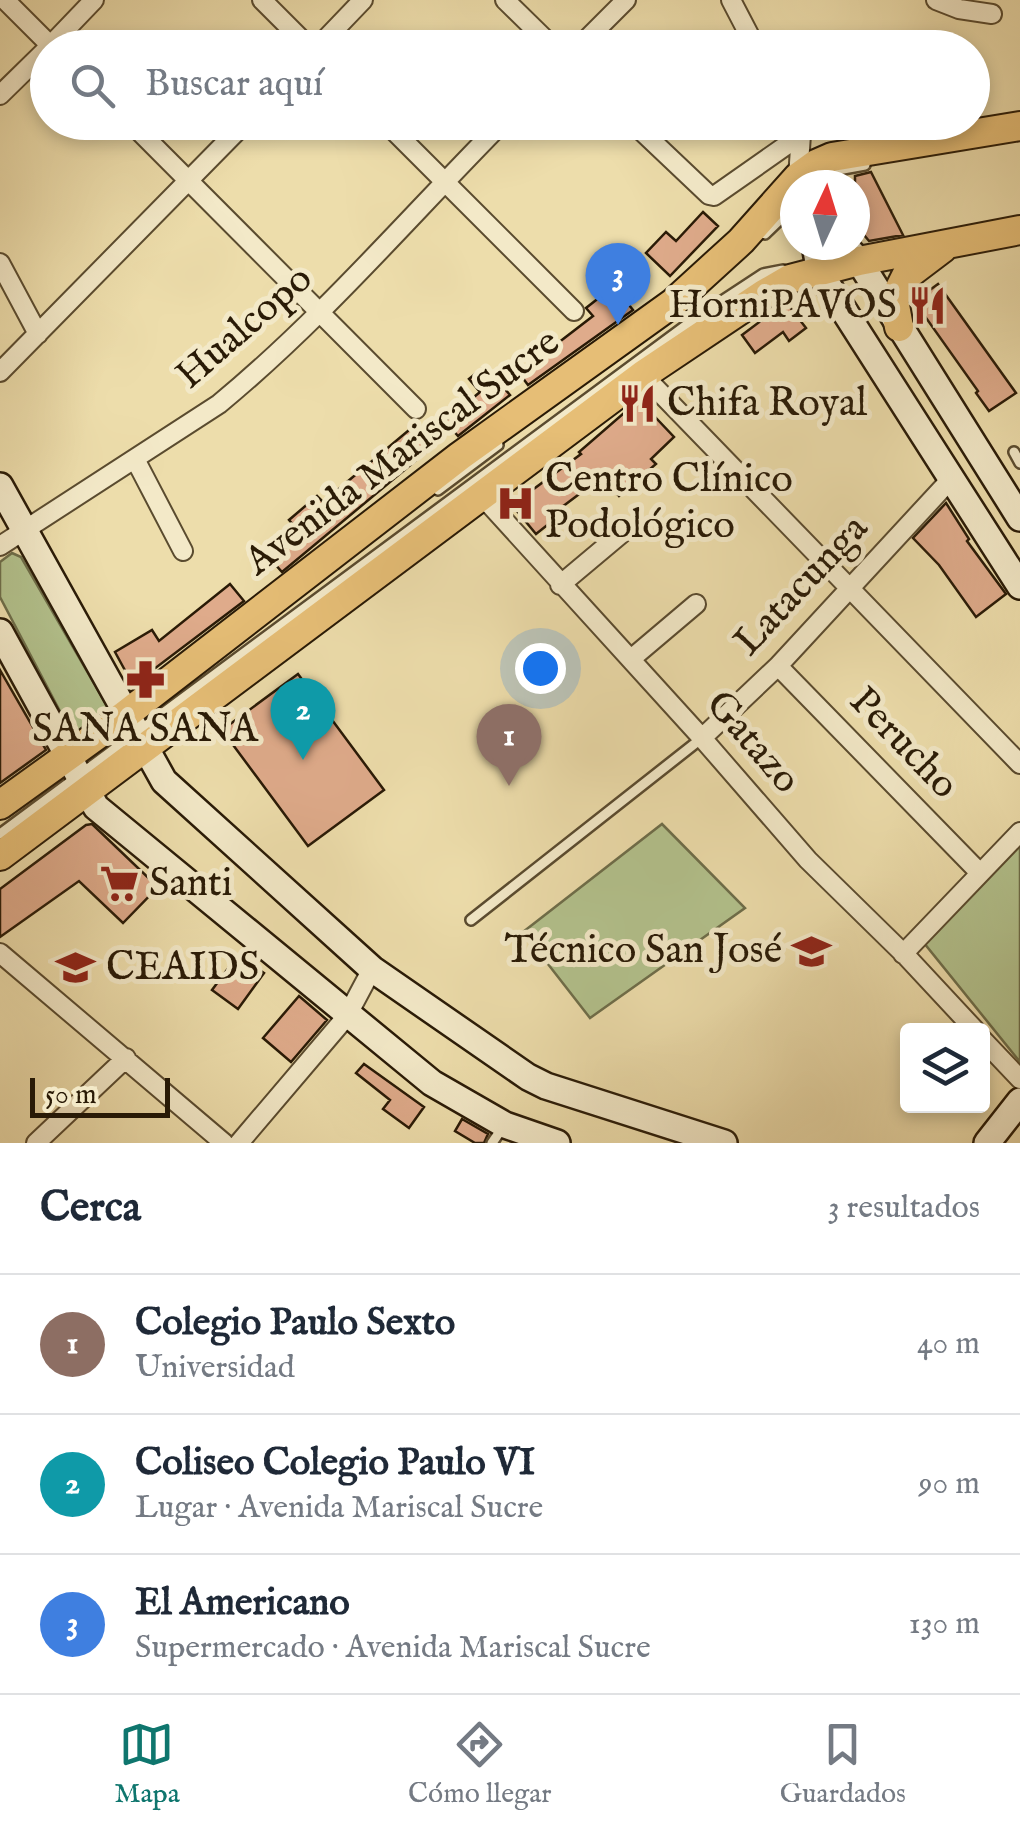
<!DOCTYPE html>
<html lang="es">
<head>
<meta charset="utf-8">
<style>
	body { margin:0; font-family:"IM FELL English",serif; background:#f2f2f3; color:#1f2937 }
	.controls { position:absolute; right:30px; bottom:30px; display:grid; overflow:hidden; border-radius:10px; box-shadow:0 5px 15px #0003 }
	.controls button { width:90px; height:90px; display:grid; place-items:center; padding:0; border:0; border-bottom:2px solid #e0e1e3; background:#fff; color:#1f2937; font:50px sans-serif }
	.compass { position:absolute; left:780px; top:170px; width:90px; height:90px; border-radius:50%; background:#fff; box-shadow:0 5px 15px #0003; rotate:4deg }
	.scale { position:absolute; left:30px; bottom:25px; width:140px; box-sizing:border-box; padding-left:10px; border:5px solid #291a06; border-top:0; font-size:28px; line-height:35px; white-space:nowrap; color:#291a06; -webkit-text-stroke:8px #f3e9c8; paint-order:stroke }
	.you { position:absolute; left:540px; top:668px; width:35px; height:35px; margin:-25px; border:8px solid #fff; border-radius:50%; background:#1a73e8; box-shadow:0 0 0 15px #1a73e833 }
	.badge { display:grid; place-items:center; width:65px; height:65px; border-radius:50%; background:#0f766e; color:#fff; font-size:32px; font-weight:700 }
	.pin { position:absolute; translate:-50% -82px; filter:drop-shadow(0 2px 5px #0008) }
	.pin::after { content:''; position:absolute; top:52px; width:35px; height:30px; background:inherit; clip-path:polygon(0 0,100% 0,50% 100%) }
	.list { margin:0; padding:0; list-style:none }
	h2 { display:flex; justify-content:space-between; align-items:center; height:130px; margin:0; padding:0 40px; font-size:42px }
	h2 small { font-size:32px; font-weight:400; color:#747a83 }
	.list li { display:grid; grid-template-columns:65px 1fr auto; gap:30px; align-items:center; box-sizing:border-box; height:140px; padding:0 40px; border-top:2px solid #e0e1e3 }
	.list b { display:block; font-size:38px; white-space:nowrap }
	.list p { margin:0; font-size:32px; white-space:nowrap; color:#747a83 }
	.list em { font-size:32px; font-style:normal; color:#747a83 }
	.icon { flex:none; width:55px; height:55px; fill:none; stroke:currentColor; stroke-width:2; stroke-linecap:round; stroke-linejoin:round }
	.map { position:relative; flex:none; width:1020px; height:1143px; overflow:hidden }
	.search { position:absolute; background:#fff; box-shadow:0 5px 15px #0003; left:30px; right:30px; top:30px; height:110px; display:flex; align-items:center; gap:25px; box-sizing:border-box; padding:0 35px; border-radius:55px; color:#747a83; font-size:38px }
	.sheet { height:550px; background:#fff }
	nav { display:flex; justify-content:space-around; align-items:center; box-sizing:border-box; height:140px; border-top:2px solid #e0e1e3; background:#fff; font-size:28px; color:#747a83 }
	nav a { display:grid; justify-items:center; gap:5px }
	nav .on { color:#0f766e }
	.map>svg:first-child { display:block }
	.green { fill:#b3c28d; stroke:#6e6e4a; stroke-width:2.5 }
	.building { fill:#dfab8b; stroke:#291a06; stroke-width:2.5 }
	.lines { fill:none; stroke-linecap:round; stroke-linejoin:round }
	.lane-casing { stroke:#5a4b2f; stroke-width:14 }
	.street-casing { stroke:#5a4b2f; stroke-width:22 }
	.secondary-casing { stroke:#291a06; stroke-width:30 }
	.primary-casing { stroke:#291a06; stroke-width:32 }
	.lane { stroke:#f3e9c8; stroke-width:9 }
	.street { stroke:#f3e9c8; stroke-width:18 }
	.secondary { stroke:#f3e9c8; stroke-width:25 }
	.primary { stroke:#e6be76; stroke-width:28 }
	.labels { text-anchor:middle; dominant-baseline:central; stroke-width:10; stroke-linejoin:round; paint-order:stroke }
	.poi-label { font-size:40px; fill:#291a06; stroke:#f3e9c8; text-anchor:start }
	.street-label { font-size:40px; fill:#291a06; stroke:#f3e9c8 }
</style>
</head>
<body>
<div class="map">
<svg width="1020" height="1143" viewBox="0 0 1020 1143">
	<rect width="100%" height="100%" fill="#edddab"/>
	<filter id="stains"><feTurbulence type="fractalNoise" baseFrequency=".002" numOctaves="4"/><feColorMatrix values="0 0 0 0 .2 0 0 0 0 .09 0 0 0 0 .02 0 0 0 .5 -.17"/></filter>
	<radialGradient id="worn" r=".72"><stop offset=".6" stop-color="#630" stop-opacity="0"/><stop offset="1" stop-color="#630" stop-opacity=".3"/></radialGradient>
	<path class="green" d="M12,553L21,557L110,711L73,736L0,597V562Z
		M662,824L745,908L590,1018L523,932Z
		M1020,839V1062L920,938Z"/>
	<path class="building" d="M842,122H902L903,128L846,137Z
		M871,172L903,235L869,241L855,224V176Z
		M703,212L718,226L670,276L646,253L666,232L676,241Z
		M938,284L1016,393L989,411L976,393L978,391L919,308L927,292Z
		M614,286L633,310L528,385L519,373L593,316L586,308Z
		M786,302L806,328L789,341L783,332L755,353L742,335Z
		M485,366L510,395L458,436L445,421L480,392L469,379Z
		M639,400L674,437L651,459L656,464L619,496L602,477L562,507L565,511L536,534L512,505L581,454L579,452Z
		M415,425L432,447L282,572L266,554L295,527L289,520L317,496L323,502Z
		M946,503L969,539L967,541L1006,594L976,617L939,565L913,538Z
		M230,584L244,601L133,685L115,652L152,630L159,641Z
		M0,670L46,750L0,783Z
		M298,674L384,790L308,846L222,730Z
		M92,824L158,887L123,923L79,881L0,937V889L86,825Z
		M238,955L264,973L238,1009L212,990Z
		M299,996L327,1020L291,1062L263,1038Z
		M364,1064L424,1107L409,1128L383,1109L390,1100L356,1073Z
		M462,1119L488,1134L484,1143H475L455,1131Z"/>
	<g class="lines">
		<defs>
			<path id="lane" d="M813,185L832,171L865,165
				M765,234L795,205
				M1014,452L1020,463
				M438,490L498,445
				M0,834L696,318L763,274L783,270
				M471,920L702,738
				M492,1143L503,1127"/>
			<path id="street" d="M5,0L53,48
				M262,0L310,48
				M505,0L554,48
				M731,0L756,48
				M936,0L959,9L992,14
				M48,48L94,0
				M317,48L363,0
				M578,48L626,0
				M0,95L48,48
				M130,122L416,409
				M385,122L574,311
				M632,122L709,195L714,196L801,135
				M795,122L801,135L798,177
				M0,263L38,334
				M0,372L246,122
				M643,375L1020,764
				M135,459L183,551
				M483,497L702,738L808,860L907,957L975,1030
				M0,546L219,404C322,319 409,217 503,122
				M560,585L628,528
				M631,659L696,604
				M778,666L979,872
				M702,738L778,666L950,480
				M0,953L224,1143
				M903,954L1020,832
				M982,1039L1020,1079
				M36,1143L126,1058
				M239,1143L347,1016L372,969"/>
			<path id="secondary" d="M815,245L820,273L1020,586
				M844,245L859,261L1020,518
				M0,486L164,781L372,969L528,1077L546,1086L724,1143
				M0,632L96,807L432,1083L505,1125L557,1143
				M987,1143L1020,1101"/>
			<path id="primary" d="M899,327L894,300L906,276L943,248
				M0,805L125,715L460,456L673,303L741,241L798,177L816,164L832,157L1020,126
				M0,856L643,375L764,294L790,279L859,261L1020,230"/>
		</defs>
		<use href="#lane" class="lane-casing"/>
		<use href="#street" class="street-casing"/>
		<use href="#secondary" class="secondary-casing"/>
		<use href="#primary" class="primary-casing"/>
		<use href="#lane" class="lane"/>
		<use href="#street" class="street"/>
		<use href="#secondary" class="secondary"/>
		<use href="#primary" class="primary"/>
	</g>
	<defs>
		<symbol id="restaurant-bare" viewBox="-9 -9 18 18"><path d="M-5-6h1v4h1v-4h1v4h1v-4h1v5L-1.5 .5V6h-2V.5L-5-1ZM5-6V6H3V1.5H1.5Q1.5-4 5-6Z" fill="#8f2418" stroke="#f3e9c8" stroke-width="2.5" paint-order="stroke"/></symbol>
		<symbol id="hospital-bare" viewBox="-9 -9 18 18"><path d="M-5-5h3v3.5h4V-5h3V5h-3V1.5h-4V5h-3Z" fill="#8f2418" stroke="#f3e9c8" stroke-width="2.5" paint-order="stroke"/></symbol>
		<symbol id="pharmacy-bare" viewBox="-9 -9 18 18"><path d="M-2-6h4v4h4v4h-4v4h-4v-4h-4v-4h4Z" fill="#8f2418" stroke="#f3e9c8" stroke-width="2.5" paint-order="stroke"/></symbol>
		<symbol id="supermarket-bare" viewBox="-9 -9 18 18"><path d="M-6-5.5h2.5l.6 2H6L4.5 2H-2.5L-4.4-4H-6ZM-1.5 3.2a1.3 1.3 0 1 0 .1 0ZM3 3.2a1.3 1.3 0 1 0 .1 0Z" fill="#8f2418" stroke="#f3e9c8" stroke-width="2.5" paint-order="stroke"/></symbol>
		<symbol id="university-bare" viewBox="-9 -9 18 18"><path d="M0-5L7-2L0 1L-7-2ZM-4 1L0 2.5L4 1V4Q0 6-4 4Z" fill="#8f2418" stroke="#f3e9c8" stroke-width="2.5" paint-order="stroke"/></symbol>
		<symbol id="school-bare" viewBox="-9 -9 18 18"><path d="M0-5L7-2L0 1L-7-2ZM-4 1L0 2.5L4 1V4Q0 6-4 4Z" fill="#8f2418" stroke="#f3e9c8" stroke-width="2.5" paint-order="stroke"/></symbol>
	</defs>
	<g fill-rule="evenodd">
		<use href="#restaurant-bare" x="900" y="278" width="55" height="55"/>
		<use href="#restaurant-bare" x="610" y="376" width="55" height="55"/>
		<use href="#hospital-bare" x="488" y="476" width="55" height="55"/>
		<use href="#pharmacy-bare" x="118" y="652" width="55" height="55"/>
		<use href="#supermarket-bare" x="92" y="856" width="55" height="55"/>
		<use href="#university-bare" x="784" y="924" width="55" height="55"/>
		<use href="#school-bare" x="48" y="940" width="55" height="55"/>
	</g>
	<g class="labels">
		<g class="poi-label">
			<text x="897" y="306" text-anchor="end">HorniPAVOS</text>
			<text x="667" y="404">Chifa Royal</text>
			<text x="545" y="480">Centro Clínico<tspan x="545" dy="46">Podológico</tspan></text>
			<text x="145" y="730" text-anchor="middle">SANA SANA</text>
			<text x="149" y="884">Santi</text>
			<text x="782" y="951" text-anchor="end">Técnico San José</text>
			<text x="106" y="968">CEAIDS</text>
		</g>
		<g class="street-label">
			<text transform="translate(245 328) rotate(-41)">Hualcopo</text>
			<text transform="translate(403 453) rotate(-37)">Avenida Mariscal Sucre</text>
			<text transform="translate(802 586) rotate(-47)">Latacunga</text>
			<text transform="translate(752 743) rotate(49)">Gatazo</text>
			<text transform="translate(903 744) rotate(46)">Perucho</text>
		</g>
	</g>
	<rect width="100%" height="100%" filter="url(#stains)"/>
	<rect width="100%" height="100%" fill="url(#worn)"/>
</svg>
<div class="controls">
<button><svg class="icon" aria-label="layers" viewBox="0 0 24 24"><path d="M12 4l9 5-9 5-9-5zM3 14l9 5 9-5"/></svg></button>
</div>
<svg class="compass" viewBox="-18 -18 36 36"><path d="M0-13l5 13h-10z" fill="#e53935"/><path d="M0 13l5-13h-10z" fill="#747a83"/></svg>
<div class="scale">50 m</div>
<div class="you"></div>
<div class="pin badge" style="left:509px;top:786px;background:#8d6e63">1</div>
<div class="pin badge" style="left:303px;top:760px;background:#0f9aa8">2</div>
<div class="pin badge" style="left:618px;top:325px;background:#3f7fe0">3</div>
<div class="search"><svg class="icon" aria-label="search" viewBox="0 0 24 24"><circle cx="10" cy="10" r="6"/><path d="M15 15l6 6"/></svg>Buscar aquí</div>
</div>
<section class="sheet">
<h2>Cerca<small>3 resultados</small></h2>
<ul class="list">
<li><span class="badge" style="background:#8d6e63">1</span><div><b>Colegio Paulo Sexto</b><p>Universidad</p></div><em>40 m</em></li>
<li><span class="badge" style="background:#0f9aa8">2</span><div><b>Coliseo Colegio Paulo VI</b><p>Lugar · Avenida Mariscal Sucre</p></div><em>90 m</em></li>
<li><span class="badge" style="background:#3f7fe0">3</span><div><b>El Americano</b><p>Supermercado · Avenida Mariscal Sucre</p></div><em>130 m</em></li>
</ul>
</section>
<nav>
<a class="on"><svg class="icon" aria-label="map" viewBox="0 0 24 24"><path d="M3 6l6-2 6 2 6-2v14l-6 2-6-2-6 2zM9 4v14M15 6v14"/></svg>Mapa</a>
<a><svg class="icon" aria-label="directions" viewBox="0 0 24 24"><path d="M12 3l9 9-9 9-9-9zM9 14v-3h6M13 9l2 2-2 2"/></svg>Cómo llegar</a>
<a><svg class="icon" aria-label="saved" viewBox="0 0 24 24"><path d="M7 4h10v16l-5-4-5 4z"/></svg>Guardados</a>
</nav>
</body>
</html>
